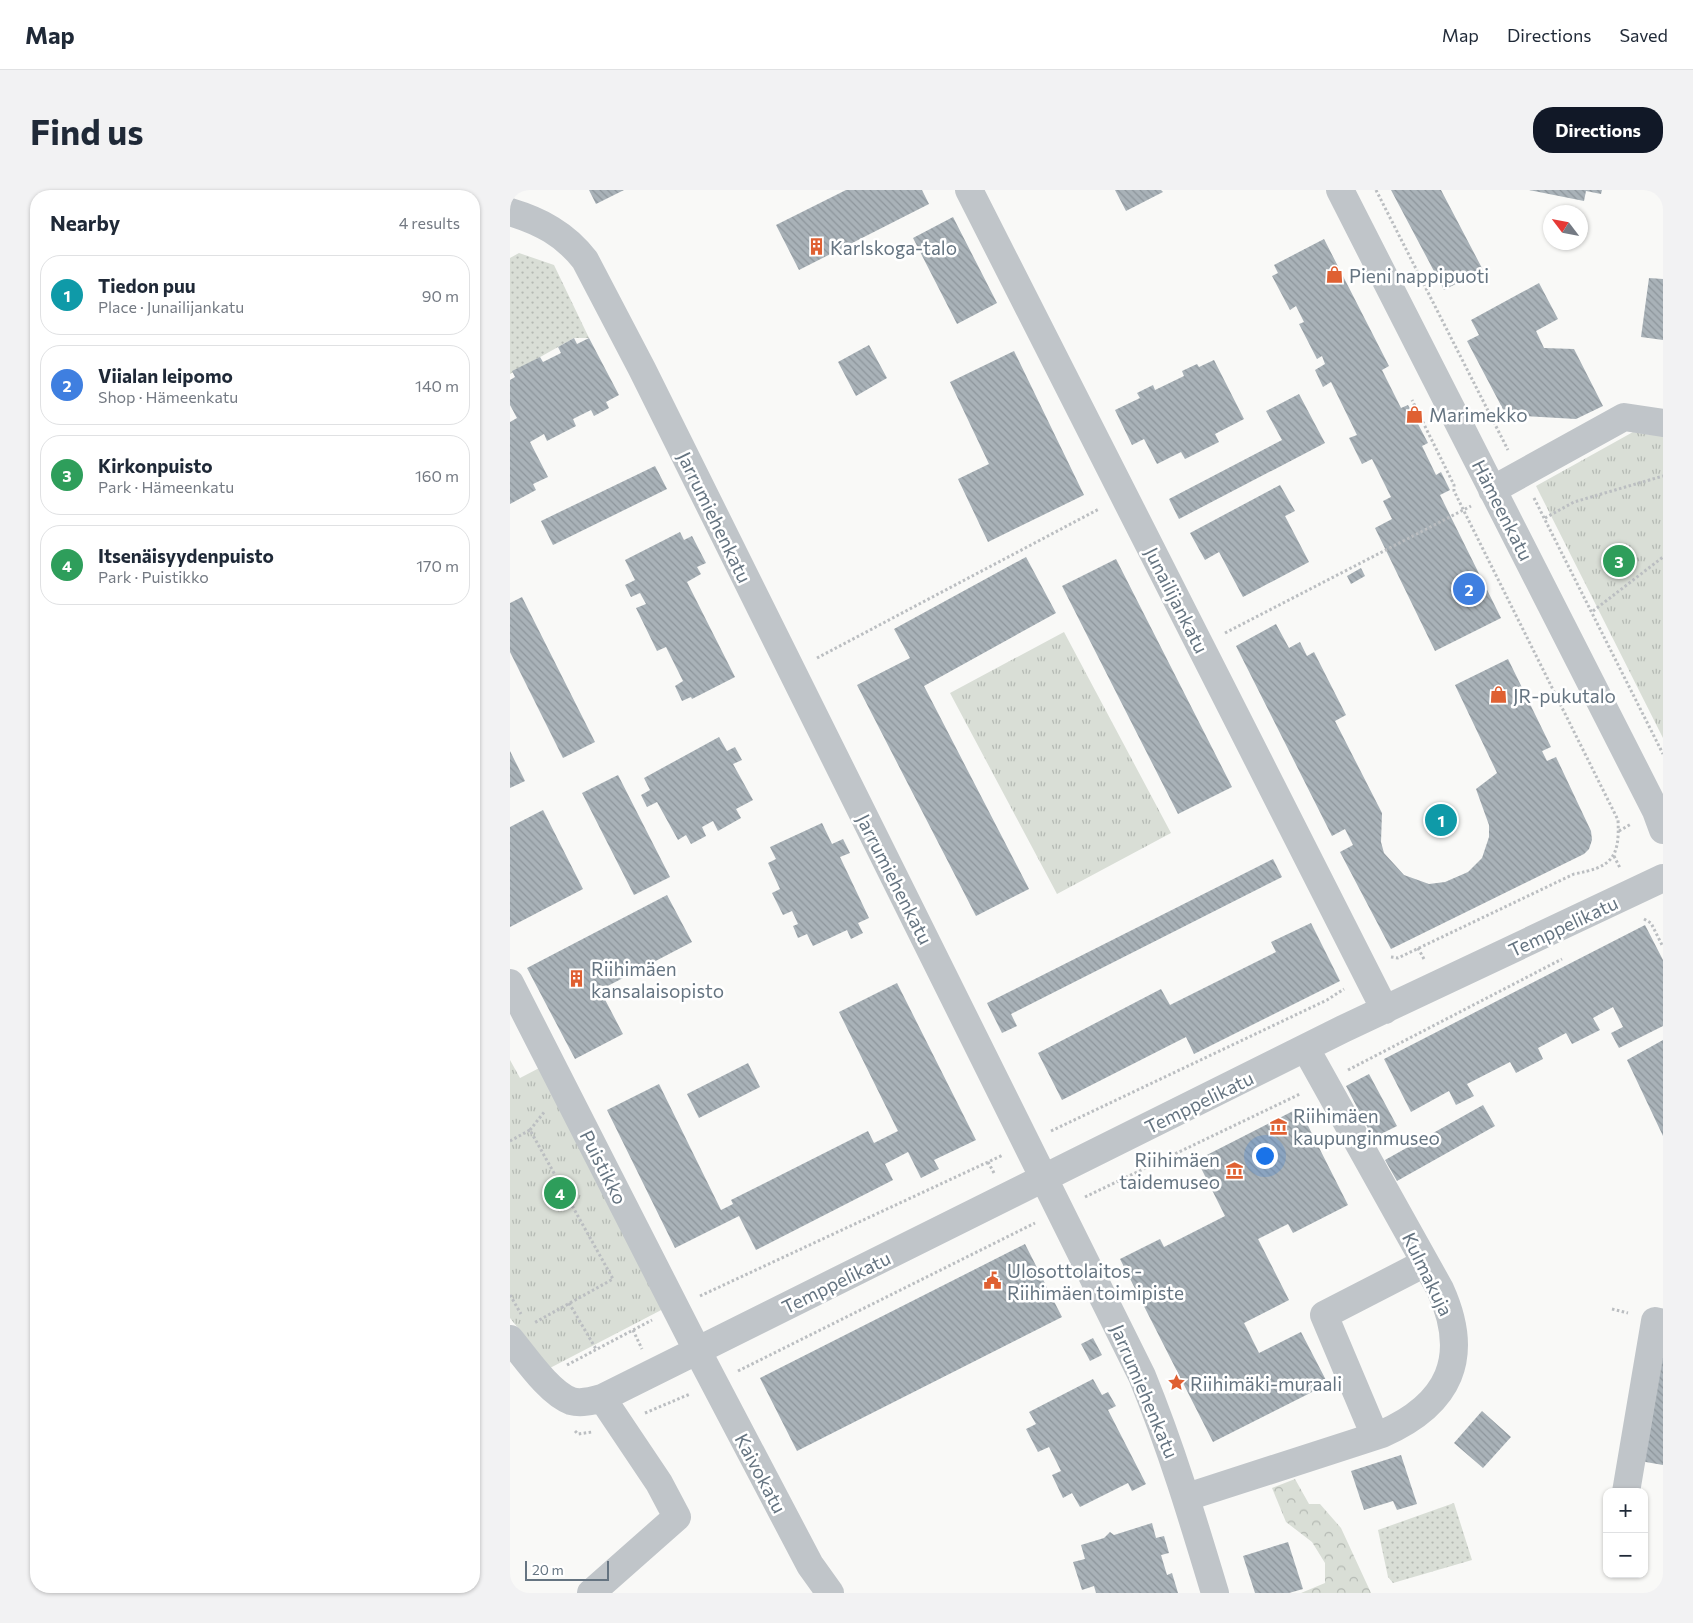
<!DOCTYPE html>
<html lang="en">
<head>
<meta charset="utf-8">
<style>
	body { margin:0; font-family:Commissioner,sans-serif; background:#f2f2f3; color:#1f2937 }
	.controls { position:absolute; right:15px; bottom:15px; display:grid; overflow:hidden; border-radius:10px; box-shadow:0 1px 4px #0004 }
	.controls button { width:45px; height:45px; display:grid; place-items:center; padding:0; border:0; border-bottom:1px solid #e0e1e3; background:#fff; color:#1f2937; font:25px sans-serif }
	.compass { position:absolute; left:1033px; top:15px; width:45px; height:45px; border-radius:50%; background:#fff; box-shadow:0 1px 4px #0004; rotate:302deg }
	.scale { position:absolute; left:15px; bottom:12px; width:84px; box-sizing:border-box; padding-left:5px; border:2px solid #657481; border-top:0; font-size:14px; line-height:18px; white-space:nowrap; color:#657481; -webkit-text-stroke:4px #fff; paint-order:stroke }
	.you { position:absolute; left:754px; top:965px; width:18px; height:18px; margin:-12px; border:4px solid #fff; border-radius:50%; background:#1a73e8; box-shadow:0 0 0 8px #1a73e833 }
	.badge { display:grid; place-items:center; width:32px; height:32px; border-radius:50%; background:#111827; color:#fff; font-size:16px; font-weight:700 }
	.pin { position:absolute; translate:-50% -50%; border:2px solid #fff; box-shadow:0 1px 5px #0006 }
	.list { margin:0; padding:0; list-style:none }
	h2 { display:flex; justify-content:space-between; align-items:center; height:65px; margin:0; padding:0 20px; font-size:21px }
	h2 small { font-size:16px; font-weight:400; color:#747a83 }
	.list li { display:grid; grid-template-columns:32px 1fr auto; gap:15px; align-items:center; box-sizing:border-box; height:80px; margin:0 10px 10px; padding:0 10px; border:1px solid #e0e1e3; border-radius:20px }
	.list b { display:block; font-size:19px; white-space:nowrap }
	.list p { margin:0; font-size:16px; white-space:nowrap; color:#747a83 }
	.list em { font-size:16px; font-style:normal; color:#747a83 }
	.map { position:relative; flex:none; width:1153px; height:1403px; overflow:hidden; border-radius:20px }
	header { display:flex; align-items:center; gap:30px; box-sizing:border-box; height:70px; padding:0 25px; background:#fff; border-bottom:1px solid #e0e1e3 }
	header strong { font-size:24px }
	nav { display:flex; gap:28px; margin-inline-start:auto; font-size:18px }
	.intro { display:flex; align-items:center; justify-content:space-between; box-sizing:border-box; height:120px; padding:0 30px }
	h1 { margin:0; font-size:35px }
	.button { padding:12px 22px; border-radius:20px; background:#111827; color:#fff; font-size:18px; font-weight:700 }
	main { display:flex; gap:30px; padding:0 30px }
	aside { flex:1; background:#fff; border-radius:20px; box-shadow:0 1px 4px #0004 }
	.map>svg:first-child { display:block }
	.grass { fill:url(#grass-dots) }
	.forest { fill:url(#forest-crowns) }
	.park { fill:url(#park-tufts) }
	.building { fill:url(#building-back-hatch) }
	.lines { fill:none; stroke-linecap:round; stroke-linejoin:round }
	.path { stroke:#bbbec1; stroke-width:3; stroke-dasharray:2.5 2.5; stroke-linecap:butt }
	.minor { stroke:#c0c5c9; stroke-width:28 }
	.labels { text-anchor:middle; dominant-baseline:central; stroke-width:5; stroke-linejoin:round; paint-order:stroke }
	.poi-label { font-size:19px; fill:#657481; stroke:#fff; text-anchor:start }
	.street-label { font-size:19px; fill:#657481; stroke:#fff }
</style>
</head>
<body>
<header>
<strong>Map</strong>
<nav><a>Map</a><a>Directions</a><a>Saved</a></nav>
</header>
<div class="intro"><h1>Find us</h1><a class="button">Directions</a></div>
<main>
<aside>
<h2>Nearby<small>4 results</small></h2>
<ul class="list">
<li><span class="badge" style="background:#0f9aa8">1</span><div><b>Tiedon puu</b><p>Place · Junailijankatu</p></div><em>90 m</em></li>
<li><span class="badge" style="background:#3f7fe0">2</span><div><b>Viialan leipomo</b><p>Shop · Hämeenkatu</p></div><em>140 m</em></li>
<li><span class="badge" style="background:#2e9e5b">3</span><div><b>Kirkonpuisto</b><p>Park · Hämeenkatu</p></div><em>160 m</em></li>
<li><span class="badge" style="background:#2e9e5b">4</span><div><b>Itsenäisyydenpuisto</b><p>Park · Puistikko</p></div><em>170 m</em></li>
</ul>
</aside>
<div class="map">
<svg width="1153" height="1403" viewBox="0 0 1153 1403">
	<defs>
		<pattern id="grass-dots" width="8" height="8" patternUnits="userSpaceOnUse" patternTransform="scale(1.25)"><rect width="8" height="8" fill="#d9ded6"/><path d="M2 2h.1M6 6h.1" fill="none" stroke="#b4b9b3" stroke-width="1.8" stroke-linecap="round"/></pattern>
		<pattern id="forest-crowns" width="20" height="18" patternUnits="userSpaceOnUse" patternTransform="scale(1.25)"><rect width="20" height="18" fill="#d9ded6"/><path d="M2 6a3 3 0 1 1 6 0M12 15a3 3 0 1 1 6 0" fill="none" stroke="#b4b9b3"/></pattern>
		<pattern id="park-tufts" width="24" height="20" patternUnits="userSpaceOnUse" patternTransform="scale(1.25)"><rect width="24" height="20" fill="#d9ded6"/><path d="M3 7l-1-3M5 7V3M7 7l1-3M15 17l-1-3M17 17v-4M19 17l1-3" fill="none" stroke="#b4b9b3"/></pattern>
		<pattern id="building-back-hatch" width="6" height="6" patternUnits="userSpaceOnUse" patternTransform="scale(1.25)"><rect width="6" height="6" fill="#a9b2b8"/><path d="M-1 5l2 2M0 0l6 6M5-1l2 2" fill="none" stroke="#8d959b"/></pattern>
	</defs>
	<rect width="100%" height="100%" fill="#f9f9f7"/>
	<path class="grass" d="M9,63L44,75L79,148H64L0,184V68Z
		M944,1313L962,1370L883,1393L878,1387L868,1340Z"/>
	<path class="forest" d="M785,1289L799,1314H810L831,1338L861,1403H791L815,1393V1373L802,1352L776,1332L762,1298Z"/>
	<path class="park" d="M1123,242L1142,245L1153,243V548L1026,296Z
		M554,442L661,643L547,704L440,503Z
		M0,870L10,888L35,875L157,1117L40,1178L0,1128Z"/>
	<path class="building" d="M79,0H114L86,14Z
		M336,0H412L419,14L289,80L266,35Z
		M605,0H651L653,2L616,21Z
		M881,0H931L973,80L934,100Z
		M1019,0H1092L1091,4L1076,1L1074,11Z
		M443,27L487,113L447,134L403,48Z
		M814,49L879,176L872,180L891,218L898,215L918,253L912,256L926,285L931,282L940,300L930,305L991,428L925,461L865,338L882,329L873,311L881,307L862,269L852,274L839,248L847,245L821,192L813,197L805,180L815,174L812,166L807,169L789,134L794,132L786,116L780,120L762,86L768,83L764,75Z
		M1139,88L1153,89V150L1131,147Z
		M1029,93L1048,129L1026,141L1034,158L1064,159L1093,216L1066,229L996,225L957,151L969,145L961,130Z
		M64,148L67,154L79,148L109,205L96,212L99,218L84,226L81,220L63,229L66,236L37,251L34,244L20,252L38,287L23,294L26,300L0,314V232L7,228L0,215V190L5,187L2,181L30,167L33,172L51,163L48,157Z
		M359,155L377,188L346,206L328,172Z
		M504,161L574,305L478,352L448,289L479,274L440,192Z
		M704,170L734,229L705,244L709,252L675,269L671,262L647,274L634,249L622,255L605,220L630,208L627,203L643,195L645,200L674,186L672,181L687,174L689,177Z
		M789,204L815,253L669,329L659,309L772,250L756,221Z
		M145,276L157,299L43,355L31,331Z
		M770,295L785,321L775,326L799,372L733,407L709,362L695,370L680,343Z
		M170,342L174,350L182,346L196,373L187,377L191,384L177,392L225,487L182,509L181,507L172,511L165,496L173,491L156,457L147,461L126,418L136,414L130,403L121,407L115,395L125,390L115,370Z
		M516,367L546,423L414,496L519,699L466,726L347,495L400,468L384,439Z
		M606,369L722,597L668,624L552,396Z
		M851,378L855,386L841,394L837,386Z
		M12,407L85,552L53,568L0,462V413Z
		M766,434L779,458L790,452L797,466L804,462L836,525L825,531L872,623L871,652L874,663L894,685L919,694L935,692L958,682L972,668L979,647V635L966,599L987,583L945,495L998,469L1041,557L1032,561L1037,571L1046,567L1081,641L1082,650L1079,659L1074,664L881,759L830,662L843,655L835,639L822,646L726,456Z
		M209,547L217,561L225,557L232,570L223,574L243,610L226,619L231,628L208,641L203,631L192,637L196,646L181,654L176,645L168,650L147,612L137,617L131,605L140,600L134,588Z
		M0,561L15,591L0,598Z
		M108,585L160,687L124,705L72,603Z
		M33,620L73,699L0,737V637Z
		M312,633L322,654L333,649L340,663L330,667L359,728L348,733L353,743L341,749L337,740L303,756L297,744L288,748L283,736L288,734L282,721L273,725L262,703L270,699L258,673L266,669L260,657Z
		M763,669L772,687L501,824L507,836L492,843L477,813Z
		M157,705L182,752L90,800L113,844L65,869L17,778Z
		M801,733L830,791L684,864L676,847L552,910L528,863L651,799L660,815L766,762L761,752Z
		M1135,735L1153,770V836L1109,858L1101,843L1113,837L1103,817L1083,828L1090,840L1062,854L1056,843L1028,858L1033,869L1006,883L1000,872L957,894L964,906L946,915L939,901L901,922L874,869Z
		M387,793L466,950L424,970L429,979L411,988L398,962L375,974L383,990L246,1060L229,1026L165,1058L97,920L149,894L211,1020L223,1014L221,1010L358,941L364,953L388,941L329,822Z
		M1153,850V946L1117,870Z
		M238,873L250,897L189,928L177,904Z
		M859,884L887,936L863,948L836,896Z
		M973,915L985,936L887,991L875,970Z
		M789,918L838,1015L783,1043L778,1034L748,1049L779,1110L734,1133L749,1163L791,1142L818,1194L703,1252L610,1069L650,1049L654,1057L715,1026L687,970Z
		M515,1054L552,1127L287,1261L250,1188Z
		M583,1148L592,1165L580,1171L571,1154Z
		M1153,1154V1275L1130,1271Z
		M583,1189L592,1205L598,1202L606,1216L598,1220L636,1294L622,1301L618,1293L570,1317L562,1303L553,1308L542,1285L551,1281L539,1257L528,1262L516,1239L526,1234L519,1222Z
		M972,1221L1001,1247L973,1278L944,1253Z
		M891,1265L907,1314L887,1320L883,1311L854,1320L841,1281Z
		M642,1333L646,1348L654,1346L659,1363L651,1365L657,1385L662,1383L668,1403H586L584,1396L572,1400L563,1372L575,1369L571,1355L594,1348L600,1342L604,1345Z
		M778,1352L793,1399L779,1403H745L733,1366Z"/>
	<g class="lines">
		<path class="path" d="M866,0L998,260
			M1024,308L1153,564
			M1035,328L1064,312L1153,286
			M1083,421L1153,367
			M715,443L961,316
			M307,468L589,319
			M1109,641L1121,634
			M1104,666L1110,678
			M1134,729L1141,733L1153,757
			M908,758L915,771
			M881,767L888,768L1064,684C1101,677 1110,669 1108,630L944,301V295L902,210
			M838,880L1052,769
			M20,940L35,921
			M541,941L817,810L834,799
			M0,951L20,940L103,1089L24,1133
			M478,972L484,983
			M575,1007L790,904
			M0,1105L11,1124
			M190,1106L493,965
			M59,1113L86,1159
			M1102,1119L1118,1123
			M123,1140L132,1159
			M57,1175L142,1130
			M228,1181L525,1033
			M135,1223L180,1204
			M65,1241L68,1244L82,1242"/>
		<path class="minor" d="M459,0L875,820
			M830,0L1146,621L1153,640
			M0,22C30,31 55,44 75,70L132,179L632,1186C661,1257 683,1330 705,1403
			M982,300L1114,227L1153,233
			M0,793L187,1160L300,1375L320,1403
			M0,1149C15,1167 39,1203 61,1211C71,1214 82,1211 92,1208L833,839L1153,688
			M865,1246L814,1125L915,1073
			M1116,1302L1145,1131L1153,1133
			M677,1307L872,1244C940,1214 961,1167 930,1099L796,859
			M81,1403L167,1327L149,1293L92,1208"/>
	</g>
	<defs>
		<symbol id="building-bare" viewBox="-9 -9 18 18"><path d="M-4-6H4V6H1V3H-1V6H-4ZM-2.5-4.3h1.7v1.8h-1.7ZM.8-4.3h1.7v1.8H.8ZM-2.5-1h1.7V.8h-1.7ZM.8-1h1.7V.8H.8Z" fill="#df6032" stroke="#fff" stroke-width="2.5" paint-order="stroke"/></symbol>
		<symbol id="shop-bare" viewBox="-9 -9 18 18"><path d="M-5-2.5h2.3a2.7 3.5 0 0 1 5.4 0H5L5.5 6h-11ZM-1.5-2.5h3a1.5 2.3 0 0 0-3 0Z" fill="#df6032" stroke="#fff" stroke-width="2.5" paint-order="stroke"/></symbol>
		<symbol id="museum-bare" viewBox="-9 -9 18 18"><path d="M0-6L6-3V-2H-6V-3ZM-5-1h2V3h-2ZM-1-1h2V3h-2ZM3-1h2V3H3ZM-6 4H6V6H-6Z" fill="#df6032" stroke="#fff" stroke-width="2.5" paint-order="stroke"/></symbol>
		<symbol id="civic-bare" viewBox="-9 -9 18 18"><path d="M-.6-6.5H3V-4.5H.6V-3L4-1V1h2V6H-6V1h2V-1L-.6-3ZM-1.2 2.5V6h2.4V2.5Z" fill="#df6032" stroke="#fff" stroke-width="2.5" paint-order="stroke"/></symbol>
		<symbol id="sight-bare" viewBox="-9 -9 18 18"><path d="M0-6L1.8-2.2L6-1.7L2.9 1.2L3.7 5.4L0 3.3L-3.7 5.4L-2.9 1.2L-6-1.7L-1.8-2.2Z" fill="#df6032" stroke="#fff" stroke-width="2.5" paint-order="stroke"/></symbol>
	</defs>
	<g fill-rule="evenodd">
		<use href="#building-bare" x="294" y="44" width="25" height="25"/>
		<use href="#shop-bare" x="812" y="72" width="25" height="25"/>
		<use href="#shop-bare" x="892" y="212" width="25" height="25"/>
		<use href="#shop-bare" x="976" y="492" width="25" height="25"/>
		<use href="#building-bare" x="54" y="776" width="25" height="25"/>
		<use href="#museum-bare" x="756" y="924" width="25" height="25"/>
		<use href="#museum-bare" x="712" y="968" width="25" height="25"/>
		<use href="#civic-bare" x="470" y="1078" width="25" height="25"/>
		<use href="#sight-bare" x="654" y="1180" width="25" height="25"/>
	</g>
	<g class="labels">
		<g class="poi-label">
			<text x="320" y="57">Karlskoga-talo</text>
			<text x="839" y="85">Pieni nappipuoti</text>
			<text x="919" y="224">Marimekko</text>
			<text x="1003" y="505">JR-pukutalo</text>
			<text x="81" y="778">Riihimäen<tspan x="81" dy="22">kansalaisopisto</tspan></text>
			<text x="783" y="925">Riihimäen<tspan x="783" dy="22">kaupunginmuseo</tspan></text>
			<text x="710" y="969" text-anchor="end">Riihimäen<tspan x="710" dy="22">taidemuseo</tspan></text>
			<text x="497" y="1080">Ulosottolaitos -<tspan x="497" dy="22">Riihimäen toimipiste</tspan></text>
			<text x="680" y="1193">Riihimäki-muraali</text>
		</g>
		<g class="street-label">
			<text transform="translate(993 320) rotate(63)">Hämeenkatu</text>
			<text transform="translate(205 327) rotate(64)">Jarrumiehenkatu</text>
			<text transform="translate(667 410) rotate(63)">Junailijankatu</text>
			<text transform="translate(385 689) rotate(63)">Jarrumiehenkatu</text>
			<text transform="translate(1053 736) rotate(-25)">Temppelikatu</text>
			<text transform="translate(689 912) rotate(-26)">Temppelikatu</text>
			<text transform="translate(94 977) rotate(63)">Puistikko</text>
			<text transform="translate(918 1084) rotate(64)">Kulmakuja</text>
			<text transform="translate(326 1092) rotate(-26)">Temppelikatu</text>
			<text transform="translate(635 1201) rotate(67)">Jarrumiehenkatu</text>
			<text transform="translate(251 1283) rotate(62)">Kaivokatu</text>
		</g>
	</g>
</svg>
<div class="controls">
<button>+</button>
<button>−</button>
</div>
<svg class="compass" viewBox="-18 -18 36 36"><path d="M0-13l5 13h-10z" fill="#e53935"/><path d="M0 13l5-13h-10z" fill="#747a83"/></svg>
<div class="scale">20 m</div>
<div class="you"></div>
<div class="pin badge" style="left:931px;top:630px;background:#0f9aa8">1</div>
<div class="pin badge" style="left:959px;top:399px;background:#3f7fe0">2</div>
<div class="pin badge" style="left:1109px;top:371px;background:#2e9e5b">3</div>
<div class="pin badge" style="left:50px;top:1003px;background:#2e9e5b">4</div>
</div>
</main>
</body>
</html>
